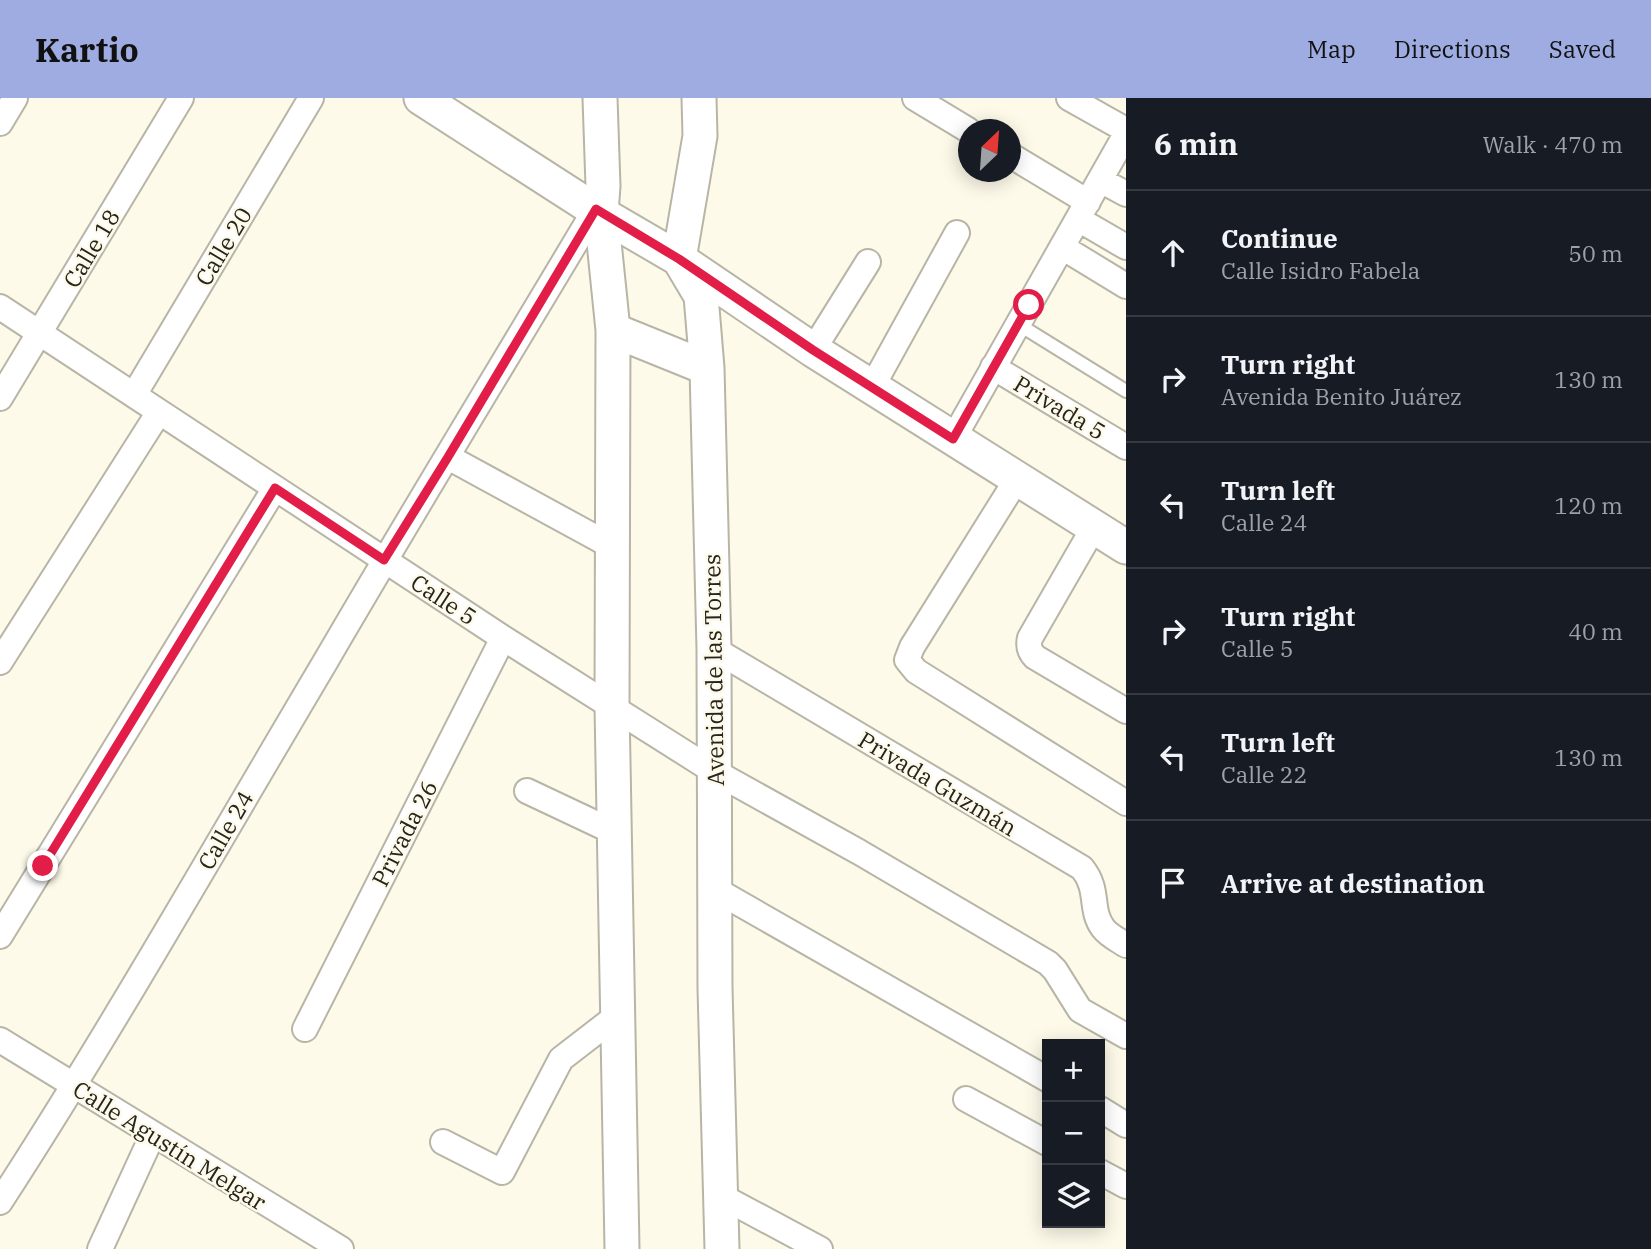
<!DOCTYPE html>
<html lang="en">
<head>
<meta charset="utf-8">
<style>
	body { margin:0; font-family:"IBM Plex Serif",serif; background:#20242c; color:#f1f3f6 }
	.controls { position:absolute; right:21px; bottom:21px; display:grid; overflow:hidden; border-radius:0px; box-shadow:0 4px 18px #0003 }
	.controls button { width:63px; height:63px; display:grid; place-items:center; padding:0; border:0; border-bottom:2px solid #363941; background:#171b24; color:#f1f3f6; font:35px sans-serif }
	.compass { position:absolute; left:958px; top:21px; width:63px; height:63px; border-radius:50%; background:#171b24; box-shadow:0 4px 18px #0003; rotate:25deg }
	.stop { position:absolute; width:21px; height:21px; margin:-16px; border:5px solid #e11d48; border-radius:50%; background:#fff }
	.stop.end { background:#e11d48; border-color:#fff; box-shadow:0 2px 7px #0008 }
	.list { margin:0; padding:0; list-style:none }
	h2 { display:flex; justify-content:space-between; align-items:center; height:91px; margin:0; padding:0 28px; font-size:30px }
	h2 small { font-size:23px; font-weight:400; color:#9ea1a6 }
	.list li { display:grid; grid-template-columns:46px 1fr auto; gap:21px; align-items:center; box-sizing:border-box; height:126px; padding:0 28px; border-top:2px solid #363941 }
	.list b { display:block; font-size:26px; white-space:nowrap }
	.list p { margin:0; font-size:23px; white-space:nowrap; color:#9ea1a6 }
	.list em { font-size:23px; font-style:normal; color:#9ea1a6 }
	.icon { flex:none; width:38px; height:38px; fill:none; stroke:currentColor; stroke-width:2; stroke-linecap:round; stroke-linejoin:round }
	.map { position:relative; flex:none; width:1126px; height:1151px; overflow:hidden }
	header { display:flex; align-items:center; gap:42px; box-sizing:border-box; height:98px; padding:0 35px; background:#9face1; color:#111 }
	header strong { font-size:33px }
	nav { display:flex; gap:38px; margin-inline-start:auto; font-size:24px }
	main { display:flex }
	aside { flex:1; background:#171b24 }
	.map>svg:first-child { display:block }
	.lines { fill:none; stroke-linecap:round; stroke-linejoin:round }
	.lane-casing { stroke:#b8b5a6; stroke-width:16 }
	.street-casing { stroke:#b8b5a6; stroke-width:28 }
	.secondary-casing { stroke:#b8b5a6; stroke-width:37 }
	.lane { stroke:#fff; stroke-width:12 }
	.street { stroke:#fff; stroke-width:24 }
	.secondary { stroke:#fff; stroke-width:33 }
	.route { stroke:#e11d48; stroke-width:9 }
	.labels { text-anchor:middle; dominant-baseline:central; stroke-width:5; stroke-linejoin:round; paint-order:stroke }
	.street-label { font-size:23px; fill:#26241e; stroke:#fefaea }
</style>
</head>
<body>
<header>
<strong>Kartio</strong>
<nav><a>Map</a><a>Directions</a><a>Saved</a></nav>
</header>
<main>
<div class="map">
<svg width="1126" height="1151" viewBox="0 0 1126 1151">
	<rect width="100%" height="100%" fill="#fefaea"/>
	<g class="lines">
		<defs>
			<path id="lane" d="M1018,226L1126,293"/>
			<path id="street" d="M915,0L968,32
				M1069,0L1126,32
				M0,25L15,0
				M1010,57L1088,104
				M1100,82L1126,96
				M1078,121L1126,149
				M1062,149L1126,188
				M0,209L503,540L715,674L859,754L1048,865L1055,872L1080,912L1126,938
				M813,252L868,164
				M993,269L1126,349
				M872,289L957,135
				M134,297L311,0
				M0,300L181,0
				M953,341L1126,36
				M448,359L613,449
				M1017,381L912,549L907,562L916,573L1126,705
				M1094,429L1030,540C1028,548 1029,553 1035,559L1126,613
				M714,551L1082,770C1100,792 1089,811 1103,830C1108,837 1118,842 1126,847
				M0,564L159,314
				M527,693L616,735
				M716,792L1047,981
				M0,838L275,390
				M305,931L503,540
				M0,942L341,1151
				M966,1001L1047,1045
				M1100,1011L1126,1027
				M443,1044L502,1074L561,961L618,917
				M1100,1074L1126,1088
				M721,1098L820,1151
				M0,1104C114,928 217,746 324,566C413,413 505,263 595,112
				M100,1151L153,1036"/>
			<path id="secondary" d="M421,0L595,112L679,161L813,252L1126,449
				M600,0L603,88L601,115L613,232L612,609L622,1151
				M699,0L700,38L679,161L701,198L707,270L714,551L715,890L722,1151
				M613,232L707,270"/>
		</defs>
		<use href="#lane" class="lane-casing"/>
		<use href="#street" class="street-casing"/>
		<use href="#secondary" class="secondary-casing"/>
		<use href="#lane" class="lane"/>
		<use href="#street" class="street"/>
		<use href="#secondary" class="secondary"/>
	</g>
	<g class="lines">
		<path class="route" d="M43,768L275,390L384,462L448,359L596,111L679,161L813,252L953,341L1029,207"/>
	</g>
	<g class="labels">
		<g class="street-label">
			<text transform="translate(223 148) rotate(-59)">Calle 20</text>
			<text transform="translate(91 150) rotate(-59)">Calle 18</text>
			<text transform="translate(1060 309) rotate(31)">Privada 5</text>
			<text transform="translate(444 501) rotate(33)">Calle 5</text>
			<text transform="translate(713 572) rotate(-91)">Avenida de las Torres</text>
			<text transform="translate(938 685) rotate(31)">Privada Guzmán</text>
			<text transform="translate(225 732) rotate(-60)">Calle 24</text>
			<text transform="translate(404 735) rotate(-63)">Privada 26</text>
			<text transform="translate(170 1047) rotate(32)">Calle Agustín Melgar</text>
		</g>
	</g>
</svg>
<div class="controls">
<button>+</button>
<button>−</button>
<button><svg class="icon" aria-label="layers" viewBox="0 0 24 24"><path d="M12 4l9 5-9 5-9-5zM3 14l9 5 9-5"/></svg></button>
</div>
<svg class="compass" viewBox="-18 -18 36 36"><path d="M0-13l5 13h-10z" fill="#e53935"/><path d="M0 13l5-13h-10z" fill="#9ea1a6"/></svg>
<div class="stop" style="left:1029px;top:207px"></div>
<div class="stop end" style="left:43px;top:768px"></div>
</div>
<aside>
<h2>6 min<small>Walk · 470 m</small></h2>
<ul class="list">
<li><svg class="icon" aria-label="ahead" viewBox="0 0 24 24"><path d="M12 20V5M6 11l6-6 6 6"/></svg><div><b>Continue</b><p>Calle Isidro Fabela</p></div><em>50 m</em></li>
<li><svg class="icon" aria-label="right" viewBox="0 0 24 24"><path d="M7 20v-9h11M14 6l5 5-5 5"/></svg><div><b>Turn right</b><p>Avenida Benito Juárez</p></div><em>130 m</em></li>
<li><svg class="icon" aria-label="left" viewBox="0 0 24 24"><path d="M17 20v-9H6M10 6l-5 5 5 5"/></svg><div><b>Turn left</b><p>Calle 24</p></div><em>120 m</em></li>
<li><svg class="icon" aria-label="right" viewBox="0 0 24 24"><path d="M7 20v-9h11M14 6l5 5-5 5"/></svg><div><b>Turn right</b><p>Calle 5</p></div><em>40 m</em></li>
<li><svg class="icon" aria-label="left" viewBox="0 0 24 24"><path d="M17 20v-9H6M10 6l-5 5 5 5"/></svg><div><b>Turn left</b><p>Calle 22</p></div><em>130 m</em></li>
<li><svg class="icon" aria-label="arrive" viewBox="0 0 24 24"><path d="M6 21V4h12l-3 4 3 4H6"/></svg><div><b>Arrive at destination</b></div></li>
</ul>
</aside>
</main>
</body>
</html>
